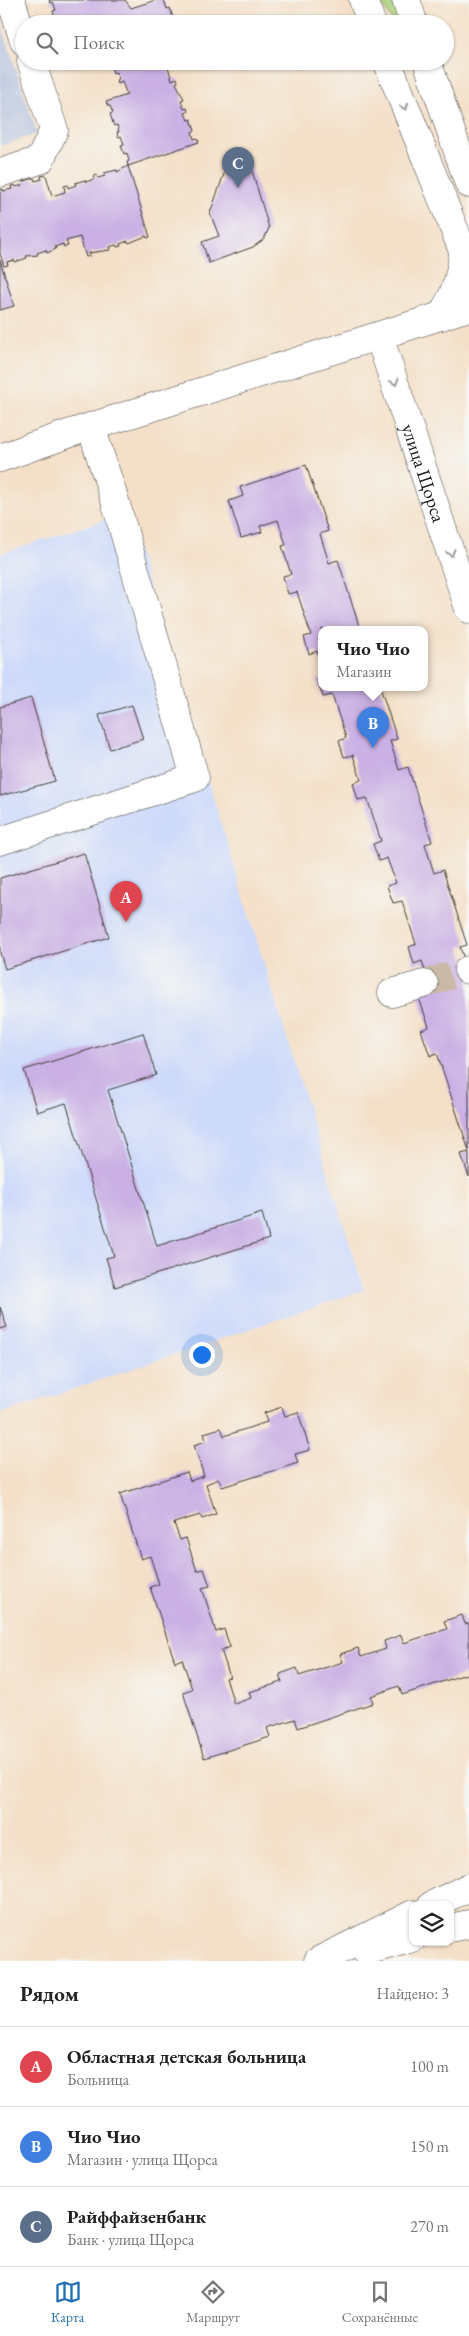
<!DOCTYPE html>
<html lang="ru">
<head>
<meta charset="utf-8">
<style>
	body { margin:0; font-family:"EB Garamond",serif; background:#f6f6f6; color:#222 }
	.controls { position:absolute; right:15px; bottom:15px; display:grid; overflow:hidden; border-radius:10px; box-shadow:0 1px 4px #0004 }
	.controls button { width:45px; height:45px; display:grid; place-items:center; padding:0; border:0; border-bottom:1px solid #e0e0e0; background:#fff; color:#222; font:25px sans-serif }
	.you { position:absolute; left:201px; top:1354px; width:18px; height:18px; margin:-12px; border:4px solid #fff; border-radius:50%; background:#1a73e8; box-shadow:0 0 0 8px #1a73e833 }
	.badge { display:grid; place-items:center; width:32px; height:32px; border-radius:50%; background:#1f6fb2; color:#fff; font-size:16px; font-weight:700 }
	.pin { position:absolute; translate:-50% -41px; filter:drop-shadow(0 1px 2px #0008) }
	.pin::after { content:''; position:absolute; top:26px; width:18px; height:15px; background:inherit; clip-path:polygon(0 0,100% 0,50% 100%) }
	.popup { position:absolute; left:318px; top:626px; width:110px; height:65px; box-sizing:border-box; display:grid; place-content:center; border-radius:10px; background:#fff; filter:drop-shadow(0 1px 4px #0005); font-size:16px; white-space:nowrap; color:#767676 }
	.popup b { font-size:19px; color:#222 }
	.popup::after { content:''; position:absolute; left:50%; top:100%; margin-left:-10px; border:10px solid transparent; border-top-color:#fff }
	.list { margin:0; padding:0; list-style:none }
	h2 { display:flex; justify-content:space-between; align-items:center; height:65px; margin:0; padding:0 20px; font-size:21px }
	h2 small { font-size:16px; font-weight:400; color:#767676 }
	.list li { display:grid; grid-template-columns:32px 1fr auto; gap:15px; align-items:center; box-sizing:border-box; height:80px; padding:0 20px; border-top:1px solid #e0e0e0 }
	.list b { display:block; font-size:19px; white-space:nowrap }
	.list p { margin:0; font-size:16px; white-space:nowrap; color:#767676 }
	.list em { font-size:16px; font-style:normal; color:#767676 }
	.icon { flex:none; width:28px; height:28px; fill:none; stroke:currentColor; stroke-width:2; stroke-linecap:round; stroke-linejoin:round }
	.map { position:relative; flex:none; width:469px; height:1961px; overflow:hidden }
	.search { position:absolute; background:#fff; box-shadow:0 1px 4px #0004; left:15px; right:15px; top:15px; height:55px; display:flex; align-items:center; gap:12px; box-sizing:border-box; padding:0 18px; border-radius:28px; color:#767676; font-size:19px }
	.sheet { height:305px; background:#fff }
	nav { display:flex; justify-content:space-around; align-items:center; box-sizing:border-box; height:70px; border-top:1px solid #e0e0e0; background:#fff; font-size:14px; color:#767676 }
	nav a { display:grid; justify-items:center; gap:2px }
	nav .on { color:#1f6fb2 }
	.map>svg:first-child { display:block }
	.built { fill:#cedafa }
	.industrial { fill:#b9c4de }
	.green { fill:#abd07a; stroke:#64764b }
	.building { fill:#cab0e4 }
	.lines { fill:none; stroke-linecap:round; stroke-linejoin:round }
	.minor-tunnel { stroke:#c9b9a6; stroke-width:28; stroke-dasharray:28 14; stroke-linecap:butt }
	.minor-casing { stroke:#3c3936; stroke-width:29 }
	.major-casing { stroke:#3c3936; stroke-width:29 }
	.minor { stroke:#fff; stroke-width:28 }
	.major { stroke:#fff; stroke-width:28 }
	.oneway { stroke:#999 }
	.labels { text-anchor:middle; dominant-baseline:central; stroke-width:4.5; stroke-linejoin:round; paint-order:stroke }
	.street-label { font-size:19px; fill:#1c1c1c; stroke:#f6f6f2 }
</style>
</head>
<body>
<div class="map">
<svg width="469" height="1961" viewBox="0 0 469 1961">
	<rect width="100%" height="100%" fill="#f6f6f2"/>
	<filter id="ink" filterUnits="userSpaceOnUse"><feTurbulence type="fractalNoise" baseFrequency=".02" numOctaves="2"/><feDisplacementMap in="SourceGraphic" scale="10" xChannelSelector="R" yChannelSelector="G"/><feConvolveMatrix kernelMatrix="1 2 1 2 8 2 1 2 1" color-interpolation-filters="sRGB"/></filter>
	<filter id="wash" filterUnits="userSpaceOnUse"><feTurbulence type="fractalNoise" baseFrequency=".0096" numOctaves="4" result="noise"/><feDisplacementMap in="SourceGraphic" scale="20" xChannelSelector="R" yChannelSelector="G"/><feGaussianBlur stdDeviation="1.12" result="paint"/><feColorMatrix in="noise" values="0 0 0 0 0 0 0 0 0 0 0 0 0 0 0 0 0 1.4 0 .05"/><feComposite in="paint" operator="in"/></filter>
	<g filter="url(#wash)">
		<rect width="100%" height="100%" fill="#f4e0c8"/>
		<path class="built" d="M126,513L364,1290L0,1414V554Z"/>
		<path class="industrial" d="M0,19L37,134L0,146Z"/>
		<path class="green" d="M379,0H392L399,19L393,22Z"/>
		<g id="blocks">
			<path class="building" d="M49,0H125L131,8L156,0H164L167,9L170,8L173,18H171L173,24H97L96,20L85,24H60L59,20L56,21L53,11L56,10L53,2L50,3Z
				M113,61H183L168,67L172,80L177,78L178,82L176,83L184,99L181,100L184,109L187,108L188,112L185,113L188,120L191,119L195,131L192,132L194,139L197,138L199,142L128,166L127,162L129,161L127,153L124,154L121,145L124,144L121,136L118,137L117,132H119L117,125L114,126L110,114L113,113L110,106H108L106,102L127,95L122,82L117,84L116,80L119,79L116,72L113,73L110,63Z
				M248,157L269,228L264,239L253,247L209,263L202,242L219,236L210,213L228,163Z
				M128,166L150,237L147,238L146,236L129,243L128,241L120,244L121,246L117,247L116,245L109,247L110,250L89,253L90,256L86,257L80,237L66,241L68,246L64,247L63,244L55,247L56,249L47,253L46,250L37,253L38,255L26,256L27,258L15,262L14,260L7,262L8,265L4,266L0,254V190L3,189V191L12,189L11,186L15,185L16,187L23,185L22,182L34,178L35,181L42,179L41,176L46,175L52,196L65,192L64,186L68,185V188L76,185L75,183L85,180L86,182L94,179L93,177L97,175L98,178L105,176L104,173L117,170V172Z
				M0,260L14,306L0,310Z
				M306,465L328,531L320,534L329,563L338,560L360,629H322L321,664L317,651L309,654L304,637L311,635L297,592L288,594L283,576L291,574L282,546L286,545L278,520L260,526L262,532L241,538L229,501L243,496L240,487Z
				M322,678V687H380L397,739L390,741L399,770L408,767L432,842L425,844L434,873L443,870L467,945L460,947L469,974V1151L437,1053L430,1056L421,1030L429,1027L418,995L426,974L422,961L414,964L409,947L416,944L402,901L393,903L387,886L396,883L387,858L379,861L373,844L381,841L367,798L358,800L353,783L361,780L353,755L344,757L339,741L346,738L332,695L323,697L317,680Z
				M31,698L55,781L0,796V707Z
				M132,705L143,739L110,749L99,715Z
				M84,853L109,937L5,969L0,953V878Z
				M143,1033L156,1075L108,1090L157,1246L262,1213L269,1239L115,1287L106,1258L114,1256L66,1103L37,1112L24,1070Z
				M469,1152V1177L461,1154Z
				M0,1307L7,1327L0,1329Z
				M282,1407L285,1416L298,1412L310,1450L295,1454L298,1463L222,1487L219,1479L206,1484L216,1514L202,1519L200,1515L174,1523L180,1540L186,1538L197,1571L204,1569L210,1586L202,1588L216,1632L224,1629L230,1647L221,1650L230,1677L226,1678L234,1704L251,1698L249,1692L282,1682L280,1674L297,1668L299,1676L343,1662L340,1654L358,1648L361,1657L386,1649L384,1641L401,1635L404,1643L425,1636L447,1629L444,1621L462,1615L465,1624L469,1623V1673L402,1695L399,1686L371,1696L373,1703L298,1728L295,1719L267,1728L270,1737L204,1758L183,1692L192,1689L182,1659L175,1662L150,1587L159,1584L150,1556L141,1559L120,1494L187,1472L190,1481L204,1476L194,1445L206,1441L204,1433L221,1428L224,1436L267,1422L264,1413Z"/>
		</g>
	</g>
	<g filter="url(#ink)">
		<use href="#blocks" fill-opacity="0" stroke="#3c3936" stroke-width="1"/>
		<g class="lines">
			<path class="minor-tunnel" d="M424,984L468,970"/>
			<defs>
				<g id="minor">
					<path d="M11,0L24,41"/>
					<path d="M0,173L40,160L54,130L31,61"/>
					<path id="s1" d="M379,336L469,609"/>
					<path d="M0,458L71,433L469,307"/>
					<path d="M0,841L195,778L116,504L91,427"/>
					<path d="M468,970H469"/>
					<path d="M392,993L424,984"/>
				</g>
				<path id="major" d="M363,0L372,24
					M406,0L414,24
					M387,61L469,266
					M427,61L469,184
					M441,316C456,293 460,279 463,252
					M432,1905L469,1887
					M450,1928L469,1924
					M366,1951L413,1938
					M318,1961L413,1914"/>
			</defs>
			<use href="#minor" class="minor-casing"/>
			<use href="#major" class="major-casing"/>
			<use href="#minor" class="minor"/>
			<use href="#major" class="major"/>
		</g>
		<defs><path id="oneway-chevron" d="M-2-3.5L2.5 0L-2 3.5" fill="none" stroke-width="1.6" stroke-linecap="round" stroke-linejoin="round" transform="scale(1.25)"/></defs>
		<g class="oneway">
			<use href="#oneway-chevron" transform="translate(405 107) rotate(68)"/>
			<use href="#oneway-chevron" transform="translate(395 382) rotate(71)"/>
			<use href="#oneway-chevron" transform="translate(451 553) rotate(72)"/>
		</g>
	</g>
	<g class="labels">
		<g class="street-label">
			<text stroke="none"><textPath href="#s1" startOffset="144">улица Щорса</textPath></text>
		</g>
	</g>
</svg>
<div class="controls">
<button><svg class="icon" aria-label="layers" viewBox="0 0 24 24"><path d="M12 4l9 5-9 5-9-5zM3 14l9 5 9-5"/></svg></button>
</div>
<div class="you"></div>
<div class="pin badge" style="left:126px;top:922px;background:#e0444e">A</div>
<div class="pin badge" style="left:373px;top:748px;background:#3f7fe0">B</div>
<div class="popup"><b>Чио Чио</b>Магазин</div>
<div class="pin badge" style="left:238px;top:188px;background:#5c6f8a">C</div>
<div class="search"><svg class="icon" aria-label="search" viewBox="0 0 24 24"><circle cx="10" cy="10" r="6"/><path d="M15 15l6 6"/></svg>Поиск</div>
</div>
<section class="sheet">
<h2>Рядом<small>Найдено: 3</small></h2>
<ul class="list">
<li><span class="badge" style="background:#e0444e">A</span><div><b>Областная детская больница</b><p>Больница</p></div><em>100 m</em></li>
<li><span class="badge" style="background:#3f7fe0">B</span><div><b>Чио Чио</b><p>Магазин · улица Щорса</p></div><em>150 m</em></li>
<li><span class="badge" style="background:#5c6f8a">C</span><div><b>Райффайзенбанк</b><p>Банк · улица Щорса</p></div><em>270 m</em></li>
</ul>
</section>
<nav>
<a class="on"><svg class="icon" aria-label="map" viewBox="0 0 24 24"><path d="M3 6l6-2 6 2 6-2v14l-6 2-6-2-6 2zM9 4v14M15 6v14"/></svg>Карта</a>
<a><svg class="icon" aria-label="directions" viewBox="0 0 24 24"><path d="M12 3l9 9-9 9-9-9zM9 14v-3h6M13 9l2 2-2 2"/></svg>Маршрут</a>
<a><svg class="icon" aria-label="saved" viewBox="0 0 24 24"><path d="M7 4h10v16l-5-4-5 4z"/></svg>Сохранённые</a>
</nav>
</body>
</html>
